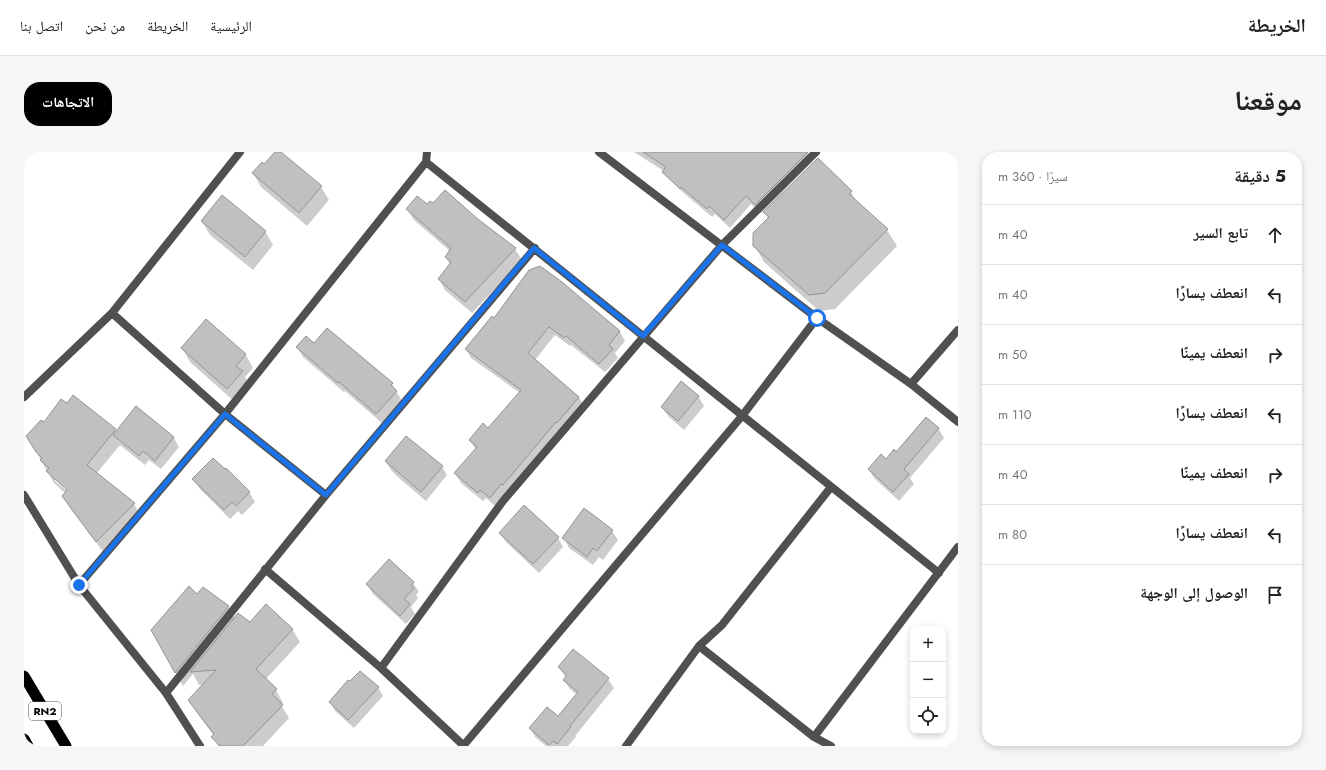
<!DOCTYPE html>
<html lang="ar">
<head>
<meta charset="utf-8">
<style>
	body { margin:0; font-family:Jost,"Noto Naskh Arabic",sans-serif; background:#f6f6f6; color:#222; direction:rtl }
	.controls { position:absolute; right:12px; bottom:12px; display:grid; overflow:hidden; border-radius:8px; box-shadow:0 2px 6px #0003 }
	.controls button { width:36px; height:36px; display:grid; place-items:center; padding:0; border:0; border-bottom:1px solid #e0e0e0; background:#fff; color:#222; font:20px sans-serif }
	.stop { position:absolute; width:12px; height:12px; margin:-9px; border:3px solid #1a73e8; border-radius:50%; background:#fff }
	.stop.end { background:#1a73e8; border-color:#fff; box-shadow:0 1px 4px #0008 }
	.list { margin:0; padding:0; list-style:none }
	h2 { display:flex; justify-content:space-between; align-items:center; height:52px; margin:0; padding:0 16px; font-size:17px }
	h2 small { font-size:13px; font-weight:400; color:#767676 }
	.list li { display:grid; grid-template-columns:26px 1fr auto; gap:12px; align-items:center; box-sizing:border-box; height:60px; padding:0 16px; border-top:1px solid #e0e0e0 }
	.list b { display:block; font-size:15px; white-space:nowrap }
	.list em { font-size:13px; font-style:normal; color:#767676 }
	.icon { flex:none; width:22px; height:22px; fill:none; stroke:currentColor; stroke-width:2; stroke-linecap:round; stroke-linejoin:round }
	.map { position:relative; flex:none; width:934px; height:594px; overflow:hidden; direction:ltr; border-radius:16px }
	header { display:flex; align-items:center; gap:24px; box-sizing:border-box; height:56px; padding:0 20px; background:#fff; border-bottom:1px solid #e0e0e0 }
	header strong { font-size:19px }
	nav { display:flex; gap:22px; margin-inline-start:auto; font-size:14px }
	.intro { display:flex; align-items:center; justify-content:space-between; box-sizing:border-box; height:96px; padding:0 24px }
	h1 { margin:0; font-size:28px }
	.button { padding:10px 18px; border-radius:16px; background:#000; color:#fff; font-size:14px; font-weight:700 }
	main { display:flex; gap:24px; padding:0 24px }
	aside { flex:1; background:#fff; border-radius:16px; box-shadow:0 2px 6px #0003 }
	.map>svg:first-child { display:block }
	.shadow { fill:#0003; fill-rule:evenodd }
	.building { fill:#c0c0c0; stroke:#949494 }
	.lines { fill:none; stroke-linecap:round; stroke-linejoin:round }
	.minor { stroke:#505050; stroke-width:8 }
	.trunk { stroke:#000; stroke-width:11 }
	.route { stroke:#1a73e8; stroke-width:5 }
	.labels { text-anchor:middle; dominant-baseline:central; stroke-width:4; stroke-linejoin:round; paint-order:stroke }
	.shield { fill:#fff; stroke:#4c4c4c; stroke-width:1 }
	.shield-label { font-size:11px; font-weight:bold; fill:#000 }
</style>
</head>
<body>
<header>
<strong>الخريطة</strong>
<nav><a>الرئيسية</a><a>الخريطة</a><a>من نحن</a><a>اتصل بنا</a></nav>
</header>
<div class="intro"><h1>موقعنا</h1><a class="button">الاتجاهات</a></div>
<main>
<aside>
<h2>5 دقيقة<small>سيرًا · 360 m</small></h2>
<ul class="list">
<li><svg class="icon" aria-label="ahead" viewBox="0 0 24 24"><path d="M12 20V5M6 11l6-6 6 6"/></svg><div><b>تابع السير</b></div><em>40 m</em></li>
<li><svg class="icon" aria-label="left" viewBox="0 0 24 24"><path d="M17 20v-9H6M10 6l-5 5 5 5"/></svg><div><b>انعطف يسارًا</b></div><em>40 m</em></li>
<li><svg class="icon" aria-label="right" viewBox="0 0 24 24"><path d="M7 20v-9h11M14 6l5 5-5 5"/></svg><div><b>انعطف يمينًا</b></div><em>50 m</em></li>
<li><svg class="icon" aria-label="left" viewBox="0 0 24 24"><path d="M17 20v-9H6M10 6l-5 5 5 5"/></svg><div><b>انعطف يسارًا</b></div><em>110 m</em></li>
<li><svg class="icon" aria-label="right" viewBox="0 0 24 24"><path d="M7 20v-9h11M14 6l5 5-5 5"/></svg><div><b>انعطف يمينًا</b></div><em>40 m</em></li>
<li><svg class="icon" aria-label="left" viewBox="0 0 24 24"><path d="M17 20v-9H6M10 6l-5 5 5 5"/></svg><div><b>انعطف يسارًا</b></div><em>80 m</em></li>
<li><svg class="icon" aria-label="arrive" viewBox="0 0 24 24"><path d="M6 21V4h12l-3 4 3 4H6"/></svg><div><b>الوصول إلى الوجهة</b></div></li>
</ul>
</aside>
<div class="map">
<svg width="934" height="594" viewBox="0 0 934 594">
	<rect width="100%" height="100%" fill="#fff"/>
	<path class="shadow" d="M252,0H256L297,35L305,48L283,74L237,35L229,21L240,13Z
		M610,0H660L646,23Z
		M679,0H783L789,9L737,61L727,52L706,76L691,62L688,65L655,37L650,28Z
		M827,40L832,49L863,78L873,94L811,157L795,159L740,110L730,93L744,67L741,60Z
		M403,54L491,97L498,108L448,161L421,138L415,127L426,113L422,105L426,99L390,68L383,57Z
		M178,69L241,79L249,93L229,118L186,83Z
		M537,131L596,180L601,189L591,201L594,206L581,220L547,193L546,194L531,183L511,208L555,245L560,254L471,354L462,346L459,349L437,331L431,321L452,298L446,288L464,277L496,241L447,206L442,197L470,167Z
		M182,168L222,203L229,216L221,225L226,233L211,250L166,210L158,196Z
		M273,195L368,232L378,249L358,271L321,239L320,240L279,205Z
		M674,244L680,254L660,278L644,264L638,255Z
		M49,245L93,280L112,255L150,286L155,295L137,317L125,308L121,313L96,293L72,322L110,352L117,364L80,401L46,356L39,344L41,341L30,331L3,284L43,253ZM31,326L47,341L46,342L31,329Z
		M914,276L920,286L886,326L890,332L875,349L850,326L845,317Z
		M362,310L418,315L423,323L402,349L375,326L367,318Z
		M170,327L225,340L231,350L218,363L214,359L206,367L175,336Z
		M588,379L594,388L579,408L575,405L569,413L545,396L540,386Z
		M476,381L534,386L539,395L515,421L482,390Z
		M389,431L395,440L392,443L394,446L387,455L391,462L382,472L349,442L343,432Z
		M179,436L204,455L211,466L226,471L268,477L276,490L242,527L252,538L259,551L257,553L265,566L239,594H194L189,585L190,584L173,561L165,548L180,532L175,533L169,522L159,534L128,478L173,444Z
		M535,515L584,527L590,536L551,584L552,585L544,594H522L511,585L506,576L534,565L553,543L546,537L540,528L542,526Z
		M354,535L359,544L330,576L311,559L306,550Z"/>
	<path class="building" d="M251,0H257L298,34L275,61L228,21L238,10L240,12Z
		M619,0H784L731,53L722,44L700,68L685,54L683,57L657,35L656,37L638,20L642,15Z
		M794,6L828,39L825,42L864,77L801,141L785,143L729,94V81L745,65L739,60Z
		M421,38L455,68L492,96L441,150L414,127L427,110L421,105L427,96L382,57L393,44L403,52L406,49L409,51Z
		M198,43L242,79L221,105L177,69Z
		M516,114L538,130L596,179L585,193L589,197L575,212L542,184L540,186L525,175L504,201L555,245L533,271L532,270L479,333L477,332L466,346L456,338L454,341L430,321L453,295L445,288L459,271L464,276L497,238L441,197L468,164L470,166L505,118Z
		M182,167L222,202L212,214L219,219L203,237L157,196Z
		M303,176L369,231L367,233L373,239L352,262L315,230L314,231L272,195L282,184L290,191Z
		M657,229L675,244L654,269L637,255Z
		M49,243L92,277L63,313L111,351L72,390L38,344L43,338L22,319L25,316L16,308L18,306L12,300L2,284L17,268L20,270L37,247L43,251Z
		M112,254L150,285L131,309L119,299L115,304L89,283Z
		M902,265L915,276L880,317L885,322L869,340L844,317L857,302L862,307L870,297L872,300Z
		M382,284L419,314L397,340L361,309Z
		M189,306L201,317L202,316L226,340L212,354L208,350L200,358L168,327Z
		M500,353L535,385L509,412L475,381Z
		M560,356L589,378L573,399L569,396L563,405L538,386Z
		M365,407L390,430L387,434L390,436L380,447L386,452L376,464L342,432Z
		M165,434L173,442L179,435L205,454L151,521L127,478Z
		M242,452L269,477L232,517L253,537L248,542L259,553L219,594H196L187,585L190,582L164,548L192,518L166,520L214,461L226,470Z
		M549,497L585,526L546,574L547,575L533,592L529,589L525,593L505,576L523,555L534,564L554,540L539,528L543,523L534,515Z
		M336,519L355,535L324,568L305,550L324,528L326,529Z"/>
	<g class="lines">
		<path class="minor" d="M575,0L793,166L887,232L934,270
			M402,10L915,421
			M88,161L201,262L302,343
			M887,232L934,178
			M0,245L88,161L216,0
			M0,343L55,433L142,541L176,594
			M241,417L357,516L439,593
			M55,433L201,262L402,10L403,0
			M675,494L790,585L807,594
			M357,516L479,349L698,93L792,0
			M142,541L302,343L511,96
			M790,585L934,395
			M439,594L718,264L793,166
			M602,594L675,494L698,473L807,335"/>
		<path class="trunk" d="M0,524L42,594
			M0,587L4,594"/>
	</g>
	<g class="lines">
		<path class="route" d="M55,433L201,262L302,343L510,96L619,184L698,93L793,166"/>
	</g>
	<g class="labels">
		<rect class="shield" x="5" y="550" width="32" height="18" rx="3"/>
		<g class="shield-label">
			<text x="21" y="559">RN2</text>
		</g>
	</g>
</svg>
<div class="controls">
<button>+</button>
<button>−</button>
<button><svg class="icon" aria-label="locate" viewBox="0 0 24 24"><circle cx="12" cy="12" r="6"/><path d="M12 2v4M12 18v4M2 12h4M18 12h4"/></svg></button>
</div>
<div class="stop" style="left:793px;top:166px"></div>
<div class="stop end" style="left:55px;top:433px"></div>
</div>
</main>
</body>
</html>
